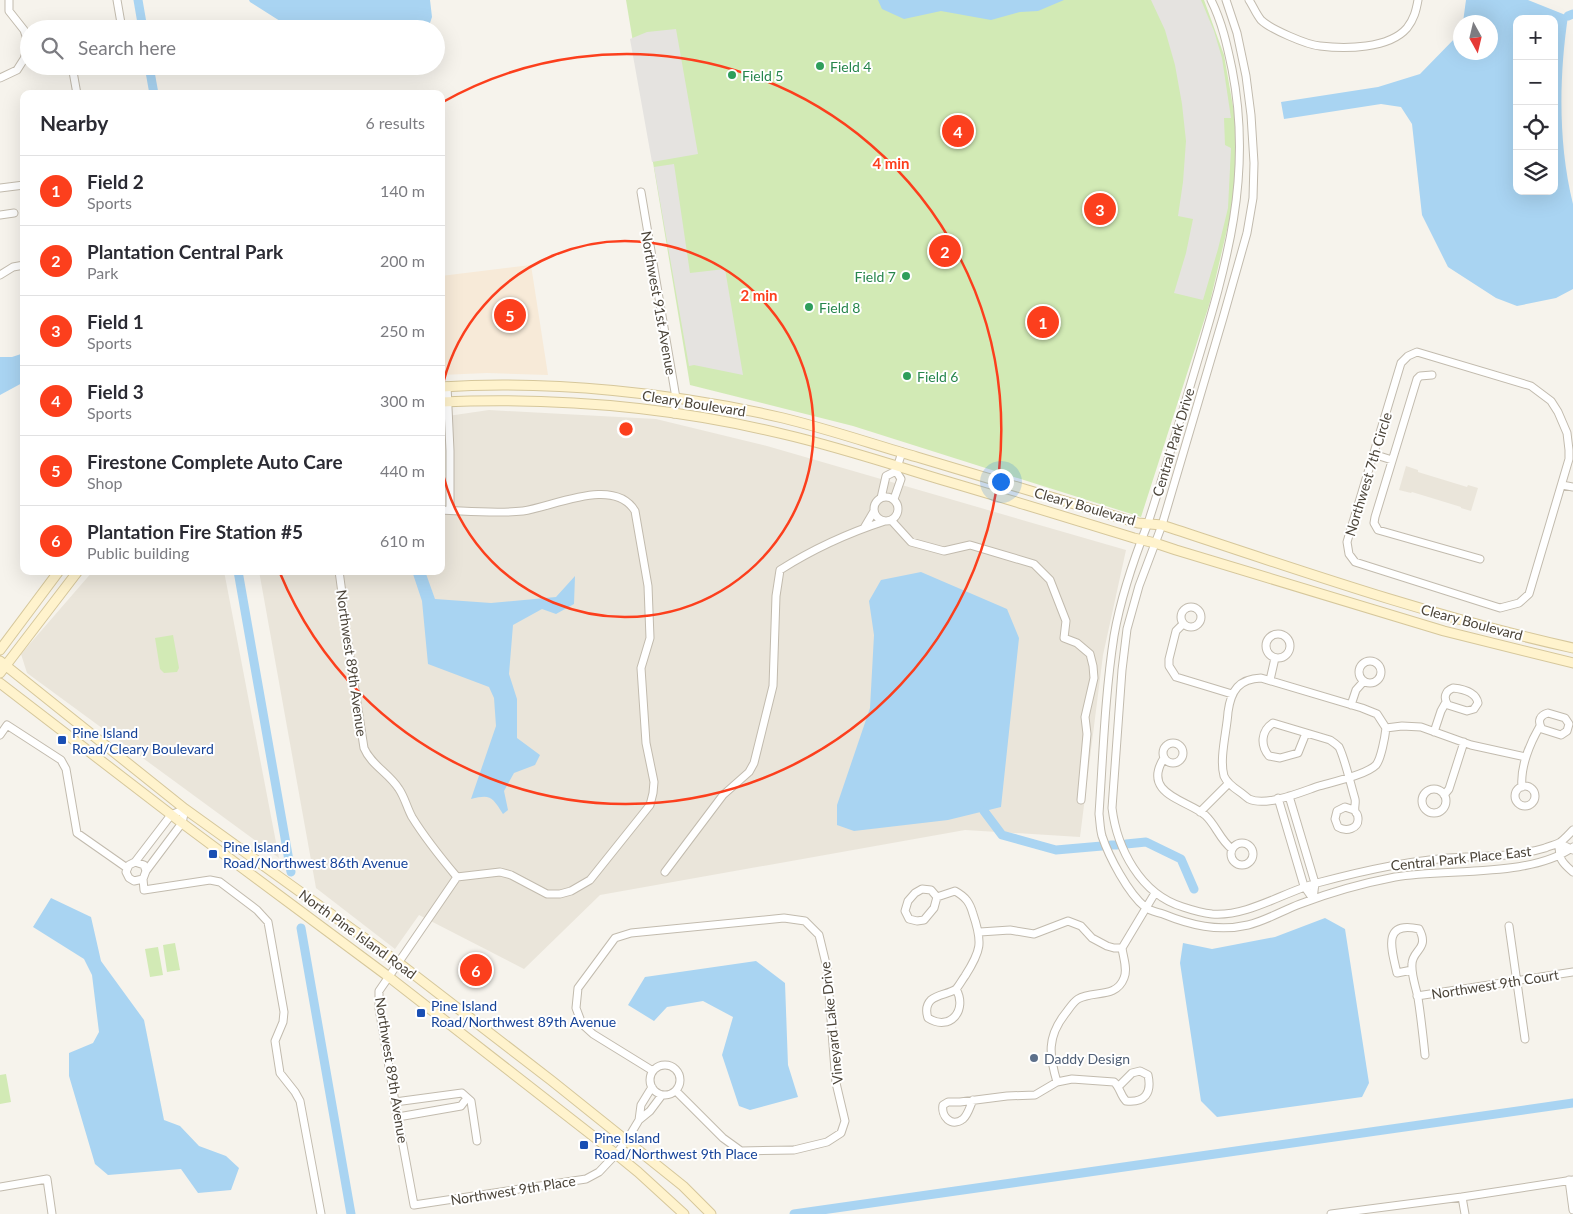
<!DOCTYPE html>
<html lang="en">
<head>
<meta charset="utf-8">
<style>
	body { margin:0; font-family:Lato,sans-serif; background:#f7f7f7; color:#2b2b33 }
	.controls { position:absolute; right:15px; top:15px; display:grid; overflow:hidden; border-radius:10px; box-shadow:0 5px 20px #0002 }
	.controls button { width:45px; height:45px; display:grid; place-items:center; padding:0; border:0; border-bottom:1px solid #e1e1e2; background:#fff; color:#2b2b33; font:25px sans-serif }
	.compass { position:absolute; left:1453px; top:15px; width:45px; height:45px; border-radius:50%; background:#fff; box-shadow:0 5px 20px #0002; rotate:172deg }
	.you { position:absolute; left:1000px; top:481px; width:18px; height:18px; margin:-12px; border:4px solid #fff; border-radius:50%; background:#1a73e8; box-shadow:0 0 0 8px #1a73e833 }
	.badge { display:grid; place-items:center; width:32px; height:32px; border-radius:50%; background:#fc3f1d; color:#fff; font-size:16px; font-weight:700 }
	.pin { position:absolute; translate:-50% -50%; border:2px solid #fff; box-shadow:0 1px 5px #0006 }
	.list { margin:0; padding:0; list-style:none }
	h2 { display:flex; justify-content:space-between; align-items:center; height:65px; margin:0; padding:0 20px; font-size:21px }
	h2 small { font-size:16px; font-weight:400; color:#7c7c81 }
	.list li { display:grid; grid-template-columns:32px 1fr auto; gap:15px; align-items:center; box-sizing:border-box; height:70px; padding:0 20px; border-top:1px solid #e1e1e2 }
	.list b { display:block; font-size:19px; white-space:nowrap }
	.list p { margin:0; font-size:16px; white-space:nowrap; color:#7c7c81 }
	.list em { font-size:16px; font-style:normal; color:#7c7c81 }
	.icon { flex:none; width:28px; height:28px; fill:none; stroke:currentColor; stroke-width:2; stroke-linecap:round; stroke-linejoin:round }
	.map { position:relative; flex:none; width:1573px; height:1214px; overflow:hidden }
	.search { position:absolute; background:#fff; box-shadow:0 5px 20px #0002; left:20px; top:20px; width:425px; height:55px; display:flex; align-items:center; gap:12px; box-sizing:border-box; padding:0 18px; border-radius:28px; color:#7c7c81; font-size:19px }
	.panel { position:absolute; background:#fff; box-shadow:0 5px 20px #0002; left:20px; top:90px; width:425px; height:485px; border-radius:10px }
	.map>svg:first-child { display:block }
	.residential { fill:#eae5da }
	.commercial { fill:#f7ead8 }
	.green { fill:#d2eab5 }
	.parking { fill:#e5e3e0 }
	.water { fill:#a9d4f2; fill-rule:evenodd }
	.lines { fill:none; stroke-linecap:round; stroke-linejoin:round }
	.canal { stroke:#a9d4f2; stroke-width:9 }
	.street-casing { stroke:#c2bbae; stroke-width:9 }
	.secondary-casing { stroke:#d6c79b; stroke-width:11 }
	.street { stroke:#fff; stroke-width:7 }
	.secondary { stroke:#fff3cd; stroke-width:9 }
	.ring { fill:none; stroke:#fc3f1d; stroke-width:2.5 }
	.leisure-dot { fill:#2e9e5b; stroke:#fff; stroke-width:2 }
	.transit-dot { fill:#1a4fb4; stroke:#fff; stroke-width:2 }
	.service-dot { fill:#5c6f8a; stroke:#fff; stroke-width:2 }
	.labels { text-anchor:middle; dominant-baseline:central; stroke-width:4; stroke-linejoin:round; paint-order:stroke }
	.leisure-label { font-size:14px; fill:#27864d; stroke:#fff; text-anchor:start }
	.street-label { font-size:14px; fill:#4b4439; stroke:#fff }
	.transit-label { font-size:14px; fill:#164399; stroke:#fff; text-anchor:start }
	.service-label { font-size:14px; fill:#4e5e75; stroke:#fff; text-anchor:start }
	.centre { fill:#fc3f1d; stroke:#fff; stroke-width:2.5 }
	.ring-label { font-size:15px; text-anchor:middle; font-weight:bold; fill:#fc3f1d; stroke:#fff; stroke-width:4; stroke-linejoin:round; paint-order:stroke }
</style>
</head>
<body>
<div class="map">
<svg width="1573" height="1214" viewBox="0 0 1573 1214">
	<rect width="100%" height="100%" fill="#f6f3ec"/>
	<path class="residential" d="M489,410L656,419L767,446L1126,550L1103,655L1080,837L965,830L600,895L524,969L419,915L395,949L316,888L259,571H441V417Z
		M1406,466L1418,470V472L1467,487L1468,485L1478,488L1471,511L1461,508V507L1412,492L1411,493L1399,490Z
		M93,571H224L279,858L27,673L21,654Z"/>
	<path class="commercial" d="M531,265L548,375L487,373L441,375V276Z"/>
	<path class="green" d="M626,0H1204L1224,55L1237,129L1234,200L1210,302L1141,517L853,426L690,385Z
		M173,635L179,668L177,672L164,673L160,669L155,638Z
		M175,943L180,970L167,972L163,945Z
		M158,947L163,975L150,977L145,949Z
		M6,1074L11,1102L0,1104V1075Z"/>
	<path class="parking" d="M1151,0H1201L1214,31L1222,58L1231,118H1224L1225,145L1231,148L1228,208L1218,249L1203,300L1174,293L1186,253L1193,219L1178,216L1183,182L1186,141L1182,104L1175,65L1165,30Z
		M676,29L698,154L652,162L630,39L647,32Z
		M674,164L690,273L725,269L743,375L694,365L689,366L654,167Z"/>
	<path class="water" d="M249,0H430L432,17L428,29H333L331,25L291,28L250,2Z
		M878,0H1064L1038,11L1020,12L991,20L941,11L904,19L882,9Z
		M1466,0H1528L1568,16C1559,77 1558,143 1573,204V289L1556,298L1517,306L1496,298L1448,267L1422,215L1412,124L1401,107L1381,104L1284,119L1281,102L1378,87L1420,74L1460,33V52H1490V22H1463ZM1517,19H1554V191H1517Z
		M24,353V382L0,395V357H12Z
		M412,571H425L435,599L491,603L556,597L575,576L574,604L556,614L542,609L513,625L509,674L517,699V738L540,755L535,765L514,773L504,791L508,810L503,814C492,797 491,794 471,799L496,726L494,698L489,687L428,664L422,601Z
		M921,572L1007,609L1019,638L1001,807L948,820L854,831L837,825V805L870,708L874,635L869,601L881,580Z
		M51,898L91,917L101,961L144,1020L164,1120L180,1126L199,1146L226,1156L239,1168L231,1190L198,1193L181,1169L108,1175L95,1164L69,1076V1053L93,1043L99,1032L92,975L84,959L33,927Z
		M1325,918L1345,929L1369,1083L1362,1097L1217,1117L1201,1101L1180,963L1183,943L1212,949L1275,937Z
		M756,961L785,983L788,1065L798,1097L750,1110L739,1106L722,1055L733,1017L703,1001L667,1007L654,1021L628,1005L645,977Z"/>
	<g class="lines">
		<path class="canal" d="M138,0L143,29
			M1568,16L1573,14
			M149,66L154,94
			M238,571L291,872
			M984,811L1002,835L1056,850L1102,846
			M1126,844L1146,842L1181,859L1194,889
			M1111,845H1117
			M301,928L351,1214
			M794,1214L1573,1103"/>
		<defs>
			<path id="street" d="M117,0L122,29
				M1211,0C1222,22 1227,45 1232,69C1253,175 1227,263 1197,363C1181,417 1165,470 1148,523C1135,556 1120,601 1114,636C1105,694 1103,755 1099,814C1100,821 1100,829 1102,836C1109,857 1128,893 1145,907C1150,911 1157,912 1163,914C1190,925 1218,932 1248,925C1265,921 1284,910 1300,904C1331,892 1364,883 1395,877C1447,868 1531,878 1573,847
				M1226,0L1237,33L1246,76L1251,115L1254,163L1253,198L1247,233L1223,318L1162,525L1139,586L1127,629L1122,670L1112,808C1117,848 1140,894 1183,907C1192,910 1203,913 1212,914C1247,917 1284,892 1317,883C1366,870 1415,859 1466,857C1493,856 1519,856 1545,848C1549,846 1555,845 1559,843C1564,840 1569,834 1573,830
				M1249,0C1253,6 1256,14 1261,20C1270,29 1307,45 1320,46C1345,49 1389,49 1407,28C1414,19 1416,11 1418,0
				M72,66L77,94
				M0,78L17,70L24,59L27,50V39L24,30L9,11V0
				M0,188L24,185
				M641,192L676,398L674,414
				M0,215L14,213
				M0,275L13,267L24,265
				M1417,352L1531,386L1551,401L1558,412L1567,433L1569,450V459L1529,594L1519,603L1500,608L1355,562L1349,554L1347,542L1401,363L1408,356Z
				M1432,375L1420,376L1417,379L1375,517L1374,523L1378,530L1480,559
				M447,386L450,451V510
				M1373,454L1392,460
				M1562,485L1573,487
				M874 509a12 12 0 1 1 24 0a12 12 0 1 1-24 0Z
				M881,498L886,476L896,471L902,452
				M894,499L901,479L896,471
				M441,510C468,511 496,514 523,511C553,507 614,476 635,511L648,586L650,638L641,668L646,743L654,782L653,793L650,805L590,880L571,891L560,894H547L511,875L500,872L457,877
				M891,520L911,542L944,551L970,545L1034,564L1050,580L1066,621L1064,638L1077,643L1090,654L1093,666L1094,678L1085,717L1087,734L1081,800
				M864,528L874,511
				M339,571L342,593L343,612L364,748C371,765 389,773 399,789C405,798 407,808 412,817C425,838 441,858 457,877L379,991V1008L395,1102L414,1205L586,1179L599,1172L616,1154L627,1140L639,1120L650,1111L662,1095
				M1181 617a10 10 0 1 1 20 0a10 10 0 1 1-20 0Z
				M1183,624L1176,631L1169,659V666L1176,677L1232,694
				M1266 646a12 12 0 1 1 24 0a12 12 0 1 1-24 0Z
				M1359 672a11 11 0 1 1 22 0a11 11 0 1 1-22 0Z
				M1261,678L1362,708L1377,714L1386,728C1385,737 1381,759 1376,765C1366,775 1333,782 1319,786C1301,792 1267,807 1249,799C1246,797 1243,794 1240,792C1234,788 1227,783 1224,776C1219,759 1227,730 1228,712C1231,690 1239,679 1261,678Z
				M1270,680L1275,658
				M1453,688C1463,689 1476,692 1478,703L1474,709L1467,711L1448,705C1443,698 1445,691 1453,688Z
				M1351,705L1356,690L1364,681
				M1548,713L1565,718L1569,724L1567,731L1561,735L1542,729C1537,721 1540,715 1548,713Z
				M1386,728L1402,726L1421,727L1471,745L1526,757
				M1434,732L1441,711L1446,702
				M1306,733L1298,753L1280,758L1269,756C1260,745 1261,731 1273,723L1330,740C1333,742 1336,744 1339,747C1345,759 1351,786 1355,799C1356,803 1354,807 1355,811C1357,816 1357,811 1358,818C1359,829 1346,832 1338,827L1335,819L1337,811L1345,807L1354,810
				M0,735L7,725L61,760L66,769L77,833L127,868
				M1163 753a10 10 0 1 1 20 0a10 10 0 1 1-20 0Z
				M1164,758C1141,794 1187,800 1205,815C1216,825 1220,840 1232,849
				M1515 796a10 10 0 1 1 20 0a10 10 0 1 1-20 0Z
				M1522,787C1520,767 1530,743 1540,726
				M1422 801a12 12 0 1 1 24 0a12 12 0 1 1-24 0Z
				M1444,795L1449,789L1464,742
				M1289,796L1315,883L1313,899
				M1278,798L1304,886L1313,899
				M1200,812L1229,783
				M1231 854a11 11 0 1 1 22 0a11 11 0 1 1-22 0Z
				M1573,850L1559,843C1559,859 1561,862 1573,872
				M135,862L171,815L185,809
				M146,871L182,823L185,809
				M665,872L723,795L749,772L754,763L773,686L776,596L780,570C813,549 848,533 885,521
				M143,879L134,881L129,878L126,872L129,865L135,862L144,865L146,871L143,879L144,890L210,880L220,882L257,910L268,922L284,1012L283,1022L275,1041L280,1073L295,1092L300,1101L321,1214
				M937,897L934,908L924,920L917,921L909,919L905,911L908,901L915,893L922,889L931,890L937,897L955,891C966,897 970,903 973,914C983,943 981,951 965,976C962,980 959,986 956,989C949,994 938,994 931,1000C926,1005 926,1012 928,1018C950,1032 968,1010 956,989
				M1509,926L1525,1039
				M980,932L1010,930L1034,934L1068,921L1081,926L1092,938L1107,946L1114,948H1122
				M1122,948L1155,893
				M1412,970L1397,973C1392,951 1381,920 1419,929C1430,949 1412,950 1412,964C1411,975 1416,987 1418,998C1421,1017 1423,1036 1425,1055
				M1417,996L1573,972
				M650 1080a15 15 0 1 1 30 0a15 15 0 1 1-30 0Z
				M653,1071L593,1034L582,1024L576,1008L578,988L615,938L631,933L784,918L805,921L819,935L827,968L836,1083L845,1121L841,1133L827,1142L794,1150L741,1151L723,1138L676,1091
				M1057,1082C1049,1055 1047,1037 1065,1014C1069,1009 1073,1002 1078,999C1093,990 1116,999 1124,978C1128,969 1123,957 1122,948
				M973,1100C970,1106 968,1115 963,1119C951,1128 941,1116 943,1105L948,1102H960L1007,1096L1035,1095L1057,1082L1072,1079L1114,1082C1120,1087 1120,1095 1126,1101C1145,1103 1152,1093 1148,1075L1140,1071L1132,1073L1119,1086
				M395,1102L462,1093L471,1101L477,1141
				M398,1117L461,1106L467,1098
				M639,1120L641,1105L652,1087
				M1569,1180L1573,1210
				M0,1187L47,1179L52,1214
				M1462,1197L1465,1214
				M1331,1214L1462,1197L1573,1180"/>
			<path id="secondary" d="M441,387C551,380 676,393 783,418C828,429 872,444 917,457C991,479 1064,501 1138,523L1162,525C1298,570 1433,617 1573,648
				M441,402C555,397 672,407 783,434C835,446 887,463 939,479C1004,498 1069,518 1134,538L1155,543L1176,550L1444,631L1573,663
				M0,650L59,571
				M0,661L185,809L399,963L552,1081L683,1186L711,1214
				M0,673L78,571
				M0,683L182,823L389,977L616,1154L638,1172L684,1214"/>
		</defs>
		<use href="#street" class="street-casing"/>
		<use href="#secondary" class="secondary-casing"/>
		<use href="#street" class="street"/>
		<use href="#secondary" class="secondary"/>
	</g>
	<g class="ring">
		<path d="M441 393A188 188 0 1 1 441 465"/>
		<path d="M441 103A375 375 0 1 1 280 573"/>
	</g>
	<g class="leisure-dot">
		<circle cx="820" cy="66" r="5"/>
		<circle cx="732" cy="75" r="5"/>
		<circle cx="906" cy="276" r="5"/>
		<circle cx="809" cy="307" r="5"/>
		<circle cx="907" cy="376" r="5"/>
	</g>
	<g class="transit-dot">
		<rect x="57" y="735" width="10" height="10" rx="2.5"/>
		<rect x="208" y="849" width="10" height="10" rx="2.5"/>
		<rect x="416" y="1008" width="10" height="10" rx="2.5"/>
		<rect x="579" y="1140" width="10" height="10" rx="2.5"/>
	</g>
	<circle class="service-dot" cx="1034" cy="1058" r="5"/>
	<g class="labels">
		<g class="leisure-label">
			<text x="830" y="66">Field 4</text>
			<text x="742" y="75">Field 5</text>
			<text x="896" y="276" text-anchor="end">Field 7</text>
			<text x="819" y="307">Field 8</text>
			<text x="917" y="376">Field 6</text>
		</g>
		<g class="street-label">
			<text transform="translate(659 303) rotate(80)">Northwest 91st Avenue</text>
			<text transform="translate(694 403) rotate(9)">Cleary Boulevard</text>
			<text transform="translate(1173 442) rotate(-73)">Central Park Drive</text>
			<text transform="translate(1368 474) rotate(-73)">Northwest 7th Circle</text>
			<text transform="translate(1085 506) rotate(16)">Cleary Boulevard</text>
			<text transform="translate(1472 622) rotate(15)">Cleary Boulevard</text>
			<text transform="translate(352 663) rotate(82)">Northwest 89th Avenue</text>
			<text transform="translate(1461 858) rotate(-6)">Central Park Place East</text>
			<text transform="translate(358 934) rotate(36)">North Pine Island Road</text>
			<text transform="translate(1495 984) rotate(-9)">Northwest 9th Court</text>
			<text transform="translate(831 1023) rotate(-96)">Vineyard Lake Drive</text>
			<text transform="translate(392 1070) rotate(81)">Northwest 89th Avenue</text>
			<text transform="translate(513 1190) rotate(-9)">Northwest 9th Place</text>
		</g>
		<g class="transit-label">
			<text x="72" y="732">Pine Island<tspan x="72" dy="16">Road/Cleary Boulevard</tspan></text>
			<text x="223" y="846">Pine Island<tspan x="223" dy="16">Road/Northwest 86th Avenue</tspan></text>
			<text x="431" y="1005">Pine Island<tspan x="431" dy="16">Road/Northwest 89th Avenue</tspan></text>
			<text x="594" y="1137">Pine Island<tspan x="594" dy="16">Road/Northwest 9th Place</tspan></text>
		</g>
		<g class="service-label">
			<text x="1044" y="1058">Daddy Design</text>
		</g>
	</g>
	<circle cx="626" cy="429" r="8" class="centre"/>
	<g class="ring-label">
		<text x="891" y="169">4 min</text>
		<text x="759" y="301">2 min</text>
	</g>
</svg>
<div class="controls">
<button>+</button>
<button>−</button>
<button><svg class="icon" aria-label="locate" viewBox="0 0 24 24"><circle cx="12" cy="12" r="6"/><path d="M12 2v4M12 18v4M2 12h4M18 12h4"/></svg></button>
<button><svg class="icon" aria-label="layers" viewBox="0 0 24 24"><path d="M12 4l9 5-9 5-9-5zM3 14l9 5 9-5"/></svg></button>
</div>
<svg class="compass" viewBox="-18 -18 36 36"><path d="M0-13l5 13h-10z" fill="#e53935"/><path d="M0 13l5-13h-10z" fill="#7c7c81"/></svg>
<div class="you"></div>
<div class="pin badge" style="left:1043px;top:322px">1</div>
<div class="pin badge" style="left:945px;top:251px">2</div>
<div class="pin badge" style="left:1100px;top:209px">3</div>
<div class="pin badge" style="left:958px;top:131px">4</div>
<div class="pin badge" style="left:510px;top:315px">5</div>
<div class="pin badge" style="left:476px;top:970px">6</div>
<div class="search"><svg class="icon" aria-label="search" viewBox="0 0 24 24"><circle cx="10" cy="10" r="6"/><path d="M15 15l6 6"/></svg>Search here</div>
<section class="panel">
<h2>Nearby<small>6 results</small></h2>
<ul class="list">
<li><span class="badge">1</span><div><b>Field 2</b><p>Sports</p></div><em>140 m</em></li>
<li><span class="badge">2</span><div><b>Plantation Central Park</b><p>Park</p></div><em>200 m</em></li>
<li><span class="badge">3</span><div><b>Field 1</b><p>Sports</p></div><em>250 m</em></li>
<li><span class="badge">4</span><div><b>Field 3</b><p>Sports</p></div><em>300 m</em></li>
<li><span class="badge">5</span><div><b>Firestone Complete Auto Care</b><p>Shop</p></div><em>440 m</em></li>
<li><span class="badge">6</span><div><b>Plantation Fire Station #5</b><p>Public building</p></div><em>610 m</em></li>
</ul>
</section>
</div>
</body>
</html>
